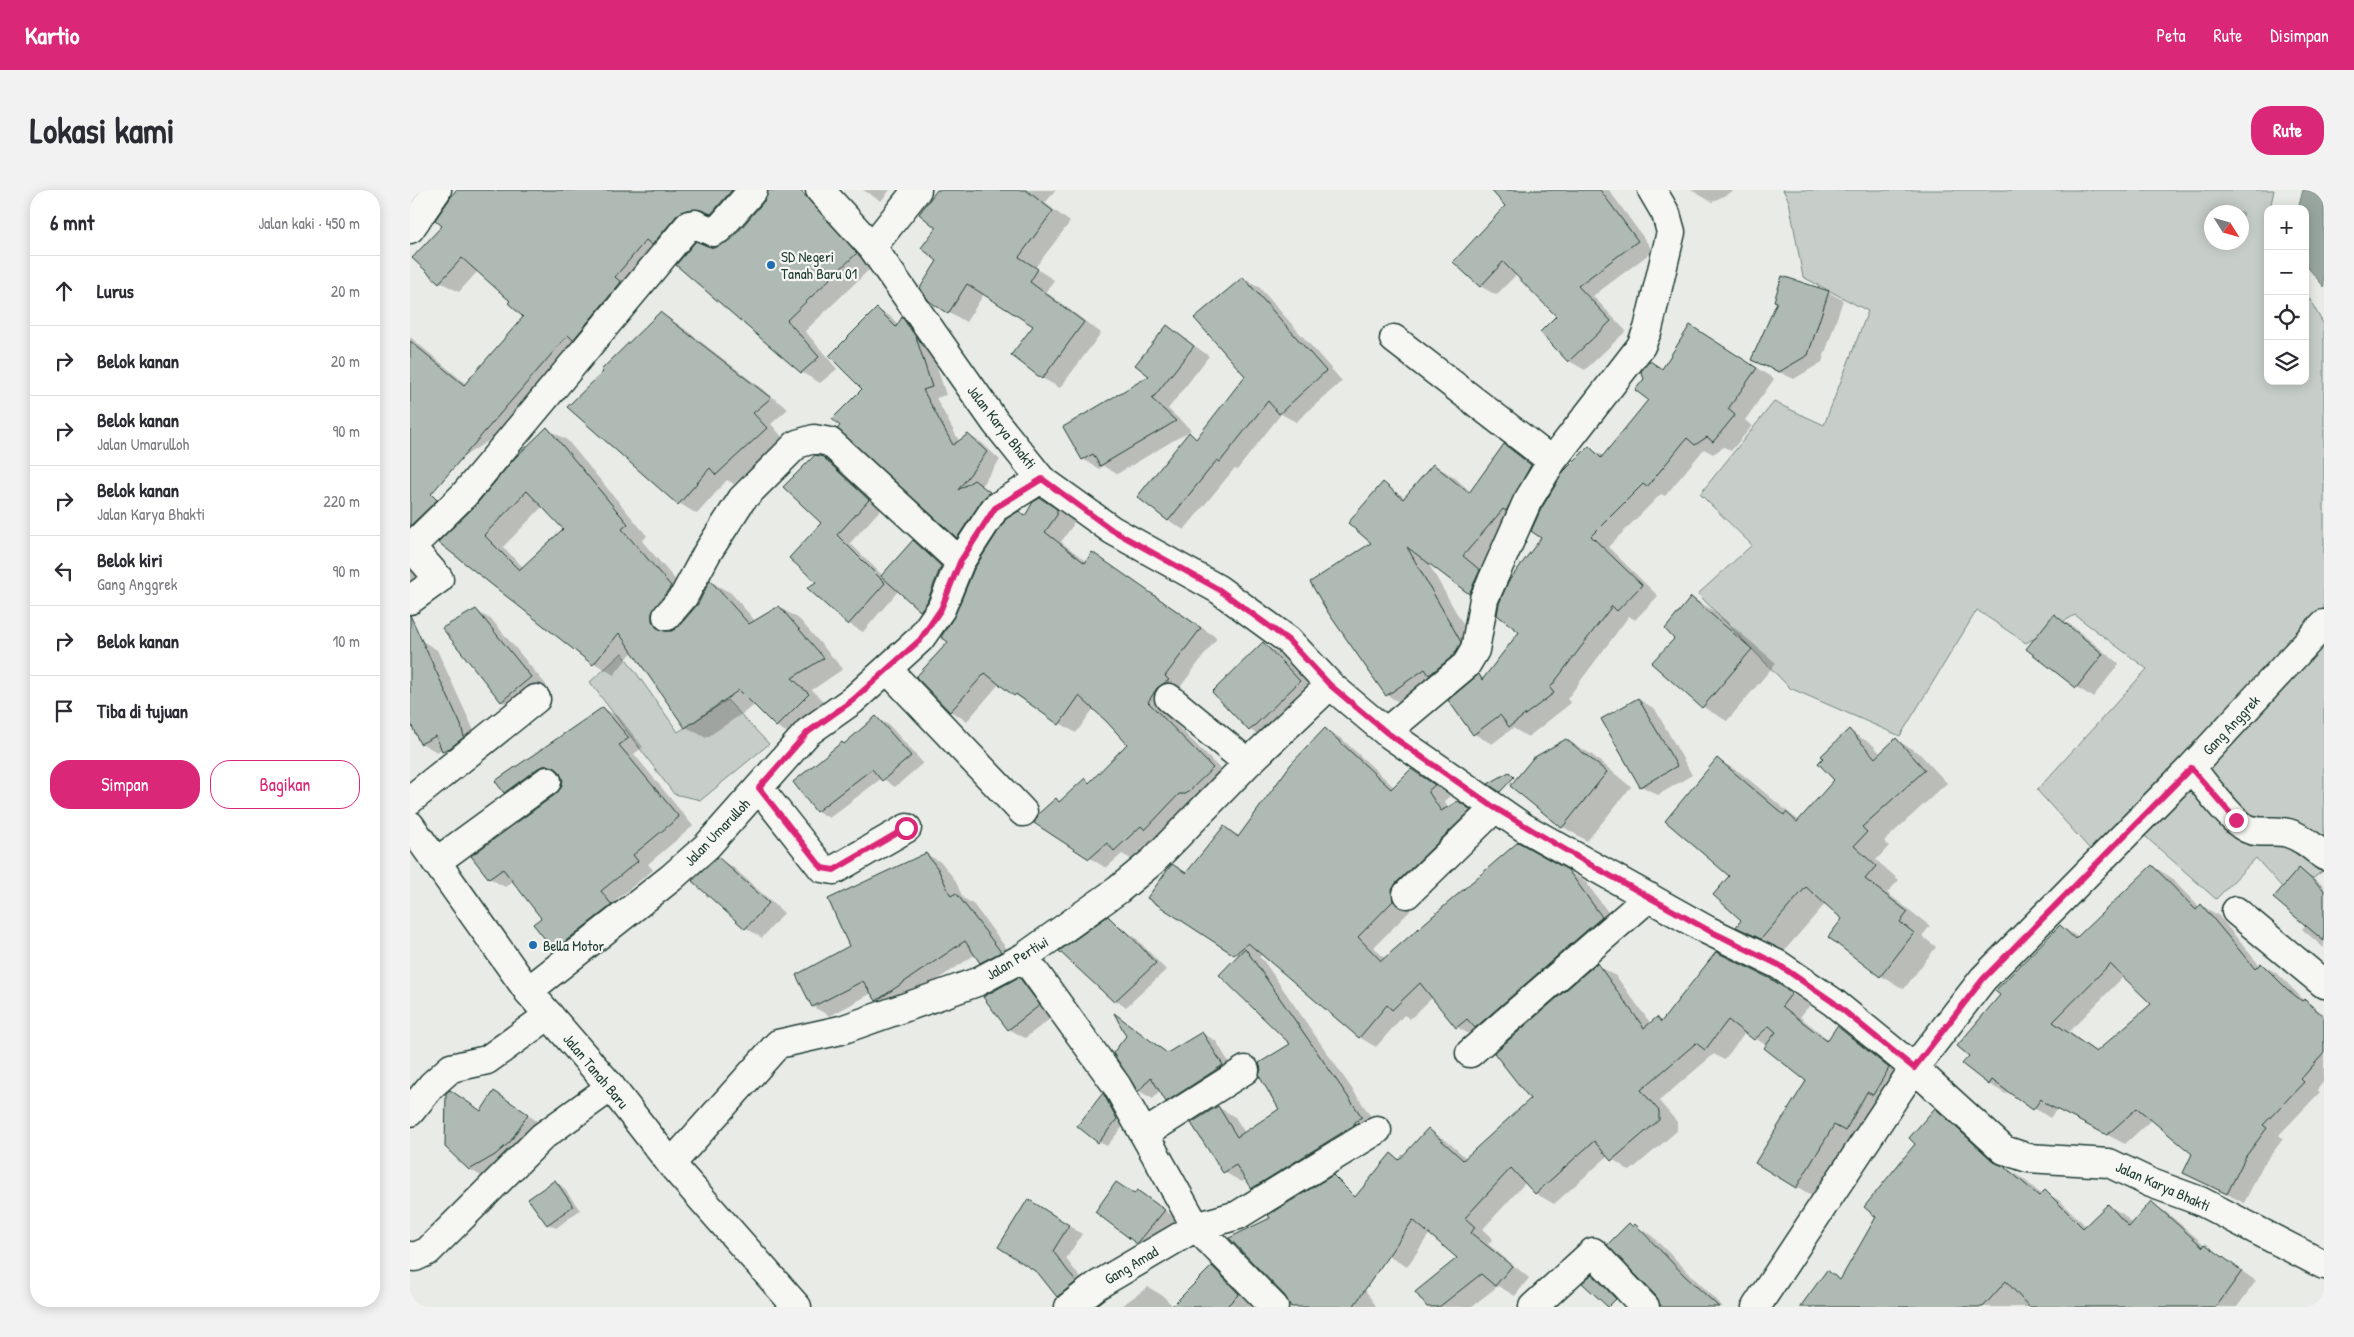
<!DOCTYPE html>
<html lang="id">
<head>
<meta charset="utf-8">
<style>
	body { margin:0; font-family:"Patrick Hand",sans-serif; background:#f2f2f3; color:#2b2b33 }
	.controls { position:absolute; right:15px; top:15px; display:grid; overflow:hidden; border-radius:10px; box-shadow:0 2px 12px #0003 }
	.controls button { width:45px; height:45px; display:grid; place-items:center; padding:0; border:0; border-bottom:1px solid #e1e1e2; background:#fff; color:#2b2b33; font:25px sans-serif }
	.compass { position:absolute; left:1794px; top:15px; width:45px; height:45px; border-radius:50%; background:#fff; box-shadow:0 2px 12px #0003; rotate:127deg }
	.stop { position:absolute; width:15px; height:15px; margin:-11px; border:4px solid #db2777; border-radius:50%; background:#fff }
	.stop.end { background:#db2777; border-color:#fff; box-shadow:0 1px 5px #0008 }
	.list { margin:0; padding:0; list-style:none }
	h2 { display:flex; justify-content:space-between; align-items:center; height:65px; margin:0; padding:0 20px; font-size:21px }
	h2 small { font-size:16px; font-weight:400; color:#7c7c81 }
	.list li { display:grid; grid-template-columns:32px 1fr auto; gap:15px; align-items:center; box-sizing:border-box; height:70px; padding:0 20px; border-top:1px solid #e1e1e2 }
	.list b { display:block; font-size:19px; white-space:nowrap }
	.list p { margin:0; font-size:16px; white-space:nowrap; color:#7c7c81 }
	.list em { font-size:16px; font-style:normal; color:#7c7c81 }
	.actions { display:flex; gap:10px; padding:15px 20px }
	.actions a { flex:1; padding:11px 0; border:1px solid #db2777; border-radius:20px; text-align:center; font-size:18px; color:#db2777 }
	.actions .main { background:#db2777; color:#fff }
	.icon { flex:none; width:28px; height:28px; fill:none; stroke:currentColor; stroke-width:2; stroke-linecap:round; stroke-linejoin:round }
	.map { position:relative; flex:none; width:1914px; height:1117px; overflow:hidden; border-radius:20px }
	header { display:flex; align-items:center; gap:30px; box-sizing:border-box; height:70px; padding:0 25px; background:#db2777; color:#fff }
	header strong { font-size:24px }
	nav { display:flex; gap:28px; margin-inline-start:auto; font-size:18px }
	.intro { display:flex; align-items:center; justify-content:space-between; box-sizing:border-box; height:120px; padding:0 30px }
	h1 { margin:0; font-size:35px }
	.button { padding:12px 22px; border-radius:20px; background:#db2777; color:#fff; font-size:18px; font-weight:700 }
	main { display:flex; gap:30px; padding:0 30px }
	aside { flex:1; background:#fff; border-radius:20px; box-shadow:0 2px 12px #0003 }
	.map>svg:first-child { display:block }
	.green { fill:#c7cec9; stroke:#73867e; fill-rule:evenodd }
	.water { fill:#99a6a0; stroke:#687c75 }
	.shadow { fill:#0003; fill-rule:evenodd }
	.building { fill:#b0bab5; stroke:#1f3d34; fill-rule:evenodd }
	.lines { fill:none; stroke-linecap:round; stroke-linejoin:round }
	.street-casing { stroke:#1f3d34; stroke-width:31 }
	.secondary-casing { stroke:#1f3d34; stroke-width:31 }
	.street { stroke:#f6f6f2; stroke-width:28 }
	.secondary { stroke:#f6f6f2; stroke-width:28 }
	.route { stroke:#db2777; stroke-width:6 }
	.poi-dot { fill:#1f6fb2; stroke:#f6f6f2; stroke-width:2 }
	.labels { text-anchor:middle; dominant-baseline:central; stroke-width:4.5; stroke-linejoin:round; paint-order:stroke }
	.poi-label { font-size:15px; fill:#1f3d34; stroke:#f6f6f2; text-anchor:start }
	.street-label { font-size:15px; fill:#1f3d34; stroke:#f6f6f2 }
</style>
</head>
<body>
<header>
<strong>Kartio</strong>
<nav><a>Peta</a><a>Rute</a><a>Disimpan</a></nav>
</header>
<div class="intro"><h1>Lokasi kami</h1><a class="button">Rute</a></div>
<main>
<aside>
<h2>6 mnt<small>Jalan kaki · 450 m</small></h2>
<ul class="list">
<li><svg class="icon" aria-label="ahead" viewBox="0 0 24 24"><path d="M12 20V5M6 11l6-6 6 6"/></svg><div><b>Lurus</b></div><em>20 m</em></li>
<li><svg class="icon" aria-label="right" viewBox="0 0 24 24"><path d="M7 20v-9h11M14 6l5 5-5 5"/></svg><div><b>Belok kanan</b></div><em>20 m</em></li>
<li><svg class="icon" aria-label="right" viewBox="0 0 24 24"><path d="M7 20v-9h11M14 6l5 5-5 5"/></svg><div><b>Belok kanan</b><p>Jalan Umarulloh</p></div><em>90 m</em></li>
<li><svg class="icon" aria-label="right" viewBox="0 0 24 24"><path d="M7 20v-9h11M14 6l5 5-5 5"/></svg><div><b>Belok kanan</b><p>Jalan Karya Bhakti</p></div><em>220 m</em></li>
<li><svg class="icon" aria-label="left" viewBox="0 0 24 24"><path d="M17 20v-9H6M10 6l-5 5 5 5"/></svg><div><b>Belok kiri</b><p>Gang Anggrek</p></div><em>90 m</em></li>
<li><svg class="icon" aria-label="right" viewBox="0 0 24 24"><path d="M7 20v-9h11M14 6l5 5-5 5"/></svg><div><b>Belok kanan</b></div><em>10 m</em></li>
<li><svg class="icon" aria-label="arrive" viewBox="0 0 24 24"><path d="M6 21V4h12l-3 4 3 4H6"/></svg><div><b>Tiba di tujuan</b></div></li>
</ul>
<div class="actions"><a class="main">Simpan</a><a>Bagikan</a></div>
</aside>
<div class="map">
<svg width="1914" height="1117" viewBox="0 0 1914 1117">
	<rect width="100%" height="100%" fill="#e9ebe7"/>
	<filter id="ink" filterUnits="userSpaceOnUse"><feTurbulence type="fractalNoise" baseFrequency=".02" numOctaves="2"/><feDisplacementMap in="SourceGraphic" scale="10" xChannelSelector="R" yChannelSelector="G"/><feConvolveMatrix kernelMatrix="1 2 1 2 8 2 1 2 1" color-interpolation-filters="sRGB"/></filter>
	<g filter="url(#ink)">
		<path class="green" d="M1373,0H1864L1860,19H1858V191H1895V101L1914,135V680L1880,706L1846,668L1806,709L1728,640L1694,675L1627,600L1737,479L1665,425L1616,453L1567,420L1490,546L1380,498L1288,404L1342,355L1290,304L1364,212L1414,235L1458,121L1393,87L1379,11ZM1802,22H1832V52H1802Z
			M212,463L268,542L317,510L359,554L291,610L264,604L180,492Z"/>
		<path class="water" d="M1893,0H1914V97L1895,74V19H1888Z"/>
		<path class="shadow" d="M0,0H34L0,18Z
			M66,0H350L295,30L89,244L1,300L0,147L56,194L115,126L68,81L49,102L30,92L33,36L27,30L43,3Z
			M359,0H375L382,4L463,76L395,141L427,179L410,193L391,182L304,59L321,51L356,11Z
			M453,0H480L471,11Z
			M558,0H646L635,13L660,32L625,78L644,90L636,102L691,143L650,198L632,188L624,136L574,104L556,132L539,122Z
			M1085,0H1199L1243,61L1183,106L1216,141L1175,180L1159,171L1148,126L1107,84L1086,105L1070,96L1097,16Z
			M1281,0H1325L1302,12Z
			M833,88L849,97L932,191L886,232L871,224L827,280L824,279L774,340L758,330L779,244L787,249L837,186Z
			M1418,102L1433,110L1412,172L1384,189L1343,170Z
			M467,119L481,127L489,135L493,129L506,136L520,156L536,205L526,208L549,251L558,245L572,253L590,270L571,296L593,311L561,355L548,347L429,239L454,198Z
			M250,124L268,134L378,219L361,234L374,249L324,294L317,290L287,324L269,313Z
			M757,136L799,166L758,219L781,240L707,284L693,276L689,279L673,269L741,186Z
			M1298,147L1364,189L1335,230L1342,236L1321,261L1314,257L1303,264L1294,259L1255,306L1251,304L1198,357L1248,406L1225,430L1219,426L1157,509L1161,513L1118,547L1103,538L1082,554L1064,544L1069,485L1075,489L1110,441L1133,348L1179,258L1194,266L1239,210L1253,180Z
			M137,239L157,250L237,346L232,351L281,408L262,434V442L269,437L287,417L301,392L321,403L346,432L369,417L389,429L433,479L402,500L418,516L386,548L366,536L345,515L296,548L276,537L223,461L204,485L184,473L30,352L66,317ZM133,316L155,339L113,377L93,357Z
			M1094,255L1115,267L1141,287L1113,330L1072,379L1089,393L1080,415L1060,403L1017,371L1070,464L997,517L977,505L963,353L973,294L996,308L1024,275L1044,287L1061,302Z
			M412,268L427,276L472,318L440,353L473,386L503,352L520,361L547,386L527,430L511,420L489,400L453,442L439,434L408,392L413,333Z
			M630,309L663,330V335L651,352L677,372L683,364L699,374L807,448L771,496L775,500L764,507L754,522L819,588L753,649L747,646L721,669L712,664L696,678L680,668L646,610L651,613L675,590L681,593L718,554L684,518L666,543L605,505L590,493L557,531L540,521L539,452L609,323L616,326Z
			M0,377L13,391L0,394Z
			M1282,408L1306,422L1366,473L1317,531L1293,517L1266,449Z
			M66,421L82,430L137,496L108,520L91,511Z
			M1644,426L1661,435L1709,474L1683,507L1666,497Z
			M12,451L27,460L66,545L48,569L32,559L27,562L11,553L0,529V457Z
			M853,454L869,463L906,501L856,549L840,540Z
			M1228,509L1245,519L1282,585L1248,605L1231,596Z
			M193,518L209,527L233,557L224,564L283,636L238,674L243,680L206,710L217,724L160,768L144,759L132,729L103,691L95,697L79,688L152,598L154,590L152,584L144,587L110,611L95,602Z
			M466,528L479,535L513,573L485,597L472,588L419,628L407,621L385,592L435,555Z
			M915,539L932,549L985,598L1002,580L1041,606L1034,611L1039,618L1048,612L1065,622L999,710L1000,721L964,757L975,769L1109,654L1175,691L1209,737L1064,847L1047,837L1023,807L1000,829L994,825L966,857L949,847L853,764L849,767L853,770L969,938L860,1008L842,998L836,989L832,992L814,982L808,917L825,927L835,943L871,920L882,854L777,684L815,638L830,646Z
			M1439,541L1462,554L1471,564L1486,550L1509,563L1537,593L1474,651L1479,656L1466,670L1489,690L1477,703L1520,736L1512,746L1526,757L1494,799L1471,786L1420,747L1434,729L1416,713L1374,761L1328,736L1333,730L1321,686L1308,570L1331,583L1389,631L1426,590Z
			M1156,550L1181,564L1221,597L1177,651L1153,637Z
			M516,664L532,673L545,690L553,708L563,714L606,771L588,781L571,772L566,764L483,819L466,810L462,803L420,826L403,817L387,786L441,757Z
			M308,669L324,678L374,723L352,748L336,738L283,691Z
			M1742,676L1759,686L1790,718L1792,716L1808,725L1850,776L1851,774L1868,784L1895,811L1914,824V891L1907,900L1910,902L1869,945L1873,949L1853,975L1834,1013L1775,982L1784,963L1742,929L1715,954L1647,919L1640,928L1598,901L1596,904L1579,894L1651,736L1669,748ZM1714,786L1742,814L1688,863L1659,842Z
			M1889,680L1914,696V758L1892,739L1896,734Z
			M698,728L726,748L756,780L716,817L705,810Z
			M1187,775L1206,786L1241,834L1247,828L1253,832L1361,790L1400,815L1390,827L1419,850L1427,837L1446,848L1497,890L1405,1008L1386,997L1397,890L1357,856L1336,842L1314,870L1304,864L1249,911L1267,932V941L1220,981L1198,966L1144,1014L1125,1003L1116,992L1073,1039L1083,1049L1078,1054L1119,1088L1105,1106L1088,1096L1061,1117H1019L1049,1068L1020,1043L997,1077L978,1066L939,1016L982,965L991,970L1019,940L1037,951L1056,968L1122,909Z
			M609,789L626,798L645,825L615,848L599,839Z
			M707,827L758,864L792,843L806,851L826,884L771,919L757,911L750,900L743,909L729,901L704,863L717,846Z
			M85,903L133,935L76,989L59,979L56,911L72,922Z
			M693,905L701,909L715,934L697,956L689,952Z
			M1525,920L1540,928L1595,978L1611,987L1632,1005L1635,1002L1650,1011L1676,1036L1698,1016L1713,1024L1723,1034L1741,1013L1756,1022L1796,1056L1846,1091L1827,1117H1508L1431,1091Z
			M145,991L152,996L170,1020L146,1038L138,1034Z
			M728,1001L767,1029L741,1060L728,1053Z
			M632,1019L672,1044L656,1069L680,1100L662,1115L648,1106L629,1082Z
			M901,1019L966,1116L965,1117H883Z
			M1219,1034L1240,1044L1313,1117H1259L1250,1111L1199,1055Z
			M803,1078L818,1087L844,1113L841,1117H710L738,1097L753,1106L764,1117Z"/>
		<path class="building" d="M46,0H322L301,24L291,20H276L267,25L242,55L236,50L205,87L211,92L163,150L158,145L21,304L27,310L0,336V151L54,195L113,127L98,113L100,111L52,68L29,93L2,68L32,36L25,30Z
			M358,0H390L447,63L377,130L409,167L391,183L266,75L286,51L304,58L321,50L355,10Z
			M527,0H616L643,21L609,67L628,79L620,92L674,132L632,189L601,165L623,136L557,94L538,124L519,111L510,98L527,71L511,58L526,38L509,24Z
			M1081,0H1190L1228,51L1168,96L1201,131L1158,172L1130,142L1146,126L1093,72L1070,97L1043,72L1095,16Z
			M1372,86L1419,101L1398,165L1369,182L1341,170L1367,112L1364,111Z
			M833,87L916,181L869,224L858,211L810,272L807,270L758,331L727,307L779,242L786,249L835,186L784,128Z
			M467,118L486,137L492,127L506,147L522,197L513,200L543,255L558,244L577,262L548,300L564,290L580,302L572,310L547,348L427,239L430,236L422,229L452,199L419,166Z
			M250,122L361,208L343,223L357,238L306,285L300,278L268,315L157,217L193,182L191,180Z
			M757,135L784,156L742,209L766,231L690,276L683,264L672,270L653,237L739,186L725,175Z
			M1280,135L1347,178L1318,219L1325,225L1303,252L1297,247L1285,255L1277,248L1237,297L1233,294L1181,346L1232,395L1207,421L1202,416L1140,498L1144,503L1099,537L1090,525L1063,545L1038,510L1069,484L1072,490L1109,442L1087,425L1089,414L1098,392L1131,348L1121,341L1131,319L1154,281L1179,256L1191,268L1238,210L1225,200L1234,189L1231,181L1240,171L1252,179Z
			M137,237L218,334L212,339L261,396L242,423V431L247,438L255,441H262L269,436L288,414L300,390L339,434L369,416L414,468L382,488L399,504L366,537L329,500L275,538L209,443L183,475L28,352L65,316L104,269ZM117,301L153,339L109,380L74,345Z
			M1094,254L1121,275L1096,321L1093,319L1053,366L1070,380L1059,404L997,357L1051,452L1050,454L1044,465L1019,485L1015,479L976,506L917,421L900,392L961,353L938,333L973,292L993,309L1023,274L1059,303Z
			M405,265L413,267L459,310L427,345L475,393L438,435L397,398L406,392L379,368L411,333L373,297Z
			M630,308L647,319V325L635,342L675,373L682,362L791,438L755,486L759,490L747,498L738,512L803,578L776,604H769L735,640L731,636L704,661L697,653L679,669L624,633L628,624L646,608L649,612L675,588L679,593L717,554L696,531L669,506L649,535L606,504L604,506L575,483L540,522L506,487L538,452L531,447L545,425L564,379L596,329L609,321L615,326L623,312Z
			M503,350L531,376L517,412L510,421L471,386Z
			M1281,407L1342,459L1292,518L1241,473L1264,449L1255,439Z
			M66,419L121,487L91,512L32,438Z
			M1644,424L1693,464L1666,498L1616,459Z
			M0,425L51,535L54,547L40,558L32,561L26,546L10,554L0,532Z
			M853,452L890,491L839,541L802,502Z
			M1228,508L1267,576L1230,597L1191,529Z
			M193,517L219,548L209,555L269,627L223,665L228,671L191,701L202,715L144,760L123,734L131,728L93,679L79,689L61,666L146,604L151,598L153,590L149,581L144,577L136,575L128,578L94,603L85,591Z
			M466,526L501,566L472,591L462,579L406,622L383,592L432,552L434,554Z
			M915,538L981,599L1001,579L1025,595L1018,601L1031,621L1048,611L1061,620L986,693L982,700L983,711L948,747L971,771L1108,652L1158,680L1192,727L1065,838L1057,829L1046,838L1010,793L982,820L977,815L949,848L838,753L824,765L737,708L762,674L776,683L814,636L828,647L881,574Z
			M1439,539L1465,568L1486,548L1515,580L1452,637L1457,642L1444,656L1466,676L1455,689L1498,722L1490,732L1504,743L1470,787L1418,747L1432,729L1396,697L1351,749L1326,737L1331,730L1303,705L1319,686L1255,631L1307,568L1374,625L1376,622L1387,632L1424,590L1408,573L1413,568L1411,566Z
			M1156,549L1197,582L1152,638L1100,596L1123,568Z
			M1099,582L1104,587L1090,602L1078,594Z
			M516,663L528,679L541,706L546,703L591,762L570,773L555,751L466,811L453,791L402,817L386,785L439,756L418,709Z
			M308,667L359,713L335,739L282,691Z
			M1742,675L1786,720L1791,714L1845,779L1851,773L1878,800L1892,811L1894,809L1914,827V863L1891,889L1894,892L1853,935L1857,938L1836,966L1817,1004L1773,983L1782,964L1727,918L1697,945L1636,914L1631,909L1623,920L1582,890L1579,895L1552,874L1559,866L1547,856L1590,805L1585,801L1650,735L1665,749ZM1700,774L1741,814L1686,862L1643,832Z
			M1889,678L1914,700V751L1863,708Z
			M698,726L714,742L715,740L746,773L704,812L649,761Z
			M835,758L952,927L944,933L946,934L841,999L826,975L813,983L781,933L808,916L827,947L869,919L849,886L851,879L849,873L880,854L809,785Z
			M1306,762L1361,789L1382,803L1372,816L1417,851L1427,836L1479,878L1463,905L1457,902L1435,941L1424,935L1386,998L1345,973L1396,891L1354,858L1366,842L1359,836L1344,850L1318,830L1295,860L1286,853L1231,900L1249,921V930L1201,971L1184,951L1125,1004L1101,978L1055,1028L1065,1037L1061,1043L1102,1076L1085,1096L1071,1084L1029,1117H1017L1005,1102L1047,1068L1003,1030L943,1117H881L875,1106L819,1048L860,1028L858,1025L923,985L945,1007L981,963L989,970L1018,938L1053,970L1120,909L1084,863L1187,773L1234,838L1247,827L1251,832Z
			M609,787L630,815L598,840L573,807Z
			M704,823L757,863L792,842L813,875L756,912L741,887L728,902L703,863L716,846Z
			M40,900L71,921L84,901L118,924L100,952L85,965L59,980L35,957L36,903Z
			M693,903L707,929L688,953L667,936Z
			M1525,918L1584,972L1595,977L1629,1006L1635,1000L1673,1038L1698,1014L1719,1037L1741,1011L1793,1057L1795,1054L1832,1081L1806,1117H1619L1596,1091L1573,1117H1390L1417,1080L1430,1090L1466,1027L1454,1017L1505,954L1499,948Z
			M145,990L163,1016L137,1035L118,1009Z
			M706,992L724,1004L727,1000L755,1020L727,1054L685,1022Z
			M618,1009L659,1035L643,1061L666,1092L647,1107L628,1083L588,1057Z
			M1219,1033L1223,1037L1225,1034L1275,1086L1309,1117H1253L1250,1115L1246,1106L1197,1055Z
			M802,1076L829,1104L816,1117H761Z
			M1182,1084L1206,1109L1198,1117L1172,1093Z"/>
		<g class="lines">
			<defs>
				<path id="street" d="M410,0L462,57L586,233L631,289L702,340L808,399L878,450L920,495L976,542L1113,637L1297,740L1369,775L1423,812L1504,878L1594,960L1618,968L1699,973L1741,993L1790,1011L1914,1075
					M0,39L27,0
					M462,57L507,0
					M984,149L1142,271
					M0,410L29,389L1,357L54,305L279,35L285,34L303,42L309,39L343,0
					M257,426L274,406L297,363L332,309L387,254L404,249L420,252L550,372
					M478,480L613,622
					M759,508L838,573
					M976,542L1056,475L1065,460L1074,409L1117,312L1142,271L1231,156L1238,139L1261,42L1256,24L1242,0
					M1781,578C1794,593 1820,630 1836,638C1849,645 1865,639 1878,643C1892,647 1903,657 1914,666
					M349,598L412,678L424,680L497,638
					M0,610L126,509
					M26,672L137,591
					M997,704L1085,618
					M1826,721L1914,794
					M614,767L707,896L786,1037L864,1117
					M118,801L261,688L297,656L398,542L443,510L510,449L531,419L550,372L585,318L631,289
					M1060,863L1239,707
					M0,922L22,895L41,878L77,870L139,825
					M734,944L835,880
					M261,974L368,854L431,840L567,792L614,767L708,700L743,671L838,573L920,495
					M0,1066L5,1067L18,1061L133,946L201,897
					M659,1117L686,1096L786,1037L828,1025L967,940
					M1123,1117L1183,1062L1235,1117
					M1346,1117L1504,878L1573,789L1781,578L1914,434"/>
				<path id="secondary" d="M0,635L118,801L201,897L261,974L387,1117"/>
			</defs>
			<use href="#street" class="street-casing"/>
			<use href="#secondary" class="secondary-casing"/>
			<use href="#street" class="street"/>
			<use href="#secondary" class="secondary"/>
		</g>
	</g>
	<g class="lines" filter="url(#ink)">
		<path class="route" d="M496,638L424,680L412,678L349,598L398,542L443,510L510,450L531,419L550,372L585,318L632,289L702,340L808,399L878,450L920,495L976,542L1085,618L1181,675L1298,740L1369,775L1423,812L1504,878L1573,789L1781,578L1826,630"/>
	</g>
	<g class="poi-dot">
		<circle cx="361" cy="75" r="5"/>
		<circle cx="123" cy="755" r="5"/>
	</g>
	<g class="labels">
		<g class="poi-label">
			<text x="371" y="66">SD Negeri<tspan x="371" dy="17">Tanah Baru 01</tspan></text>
			<text x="133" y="755">Bella Motor</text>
		</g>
		<g class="street-label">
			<text transform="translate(592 237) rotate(52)">Jalan Karya Bhakti</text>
			<text transform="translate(1821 535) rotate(-47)">Gang Anggrek</text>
			<text transform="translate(307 642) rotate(-46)">Jalan Umarulloh</text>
			<text transform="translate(607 768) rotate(-31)">Jalan Pertiwi</text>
			<text transform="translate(186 881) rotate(50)">Jalan Tanah Baru</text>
			<text transform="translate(1753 996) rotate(24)">Jalan Karya Bhakti</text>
			<text transform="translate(721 1075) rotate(-31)">Gang Amad</text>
		</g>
	</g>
</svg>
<div class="controls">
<button>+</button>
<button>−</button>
<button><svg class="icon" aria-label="locate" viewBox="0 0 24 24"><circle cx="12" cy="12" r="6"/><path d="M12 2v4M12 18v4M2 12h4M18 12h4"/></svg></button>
<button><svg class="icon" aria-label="layers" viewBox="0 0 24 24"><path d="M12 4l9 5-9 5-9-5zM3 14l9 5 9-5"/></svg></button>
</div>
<svg class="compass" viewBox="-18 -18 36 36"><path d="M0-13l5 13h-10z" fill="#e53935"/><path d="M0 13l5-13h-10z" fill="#7c7c81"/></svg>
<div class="stop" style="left:496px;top:638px"></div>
<div class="stop end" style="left:1826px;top:630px"></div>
</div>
</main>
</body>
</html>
